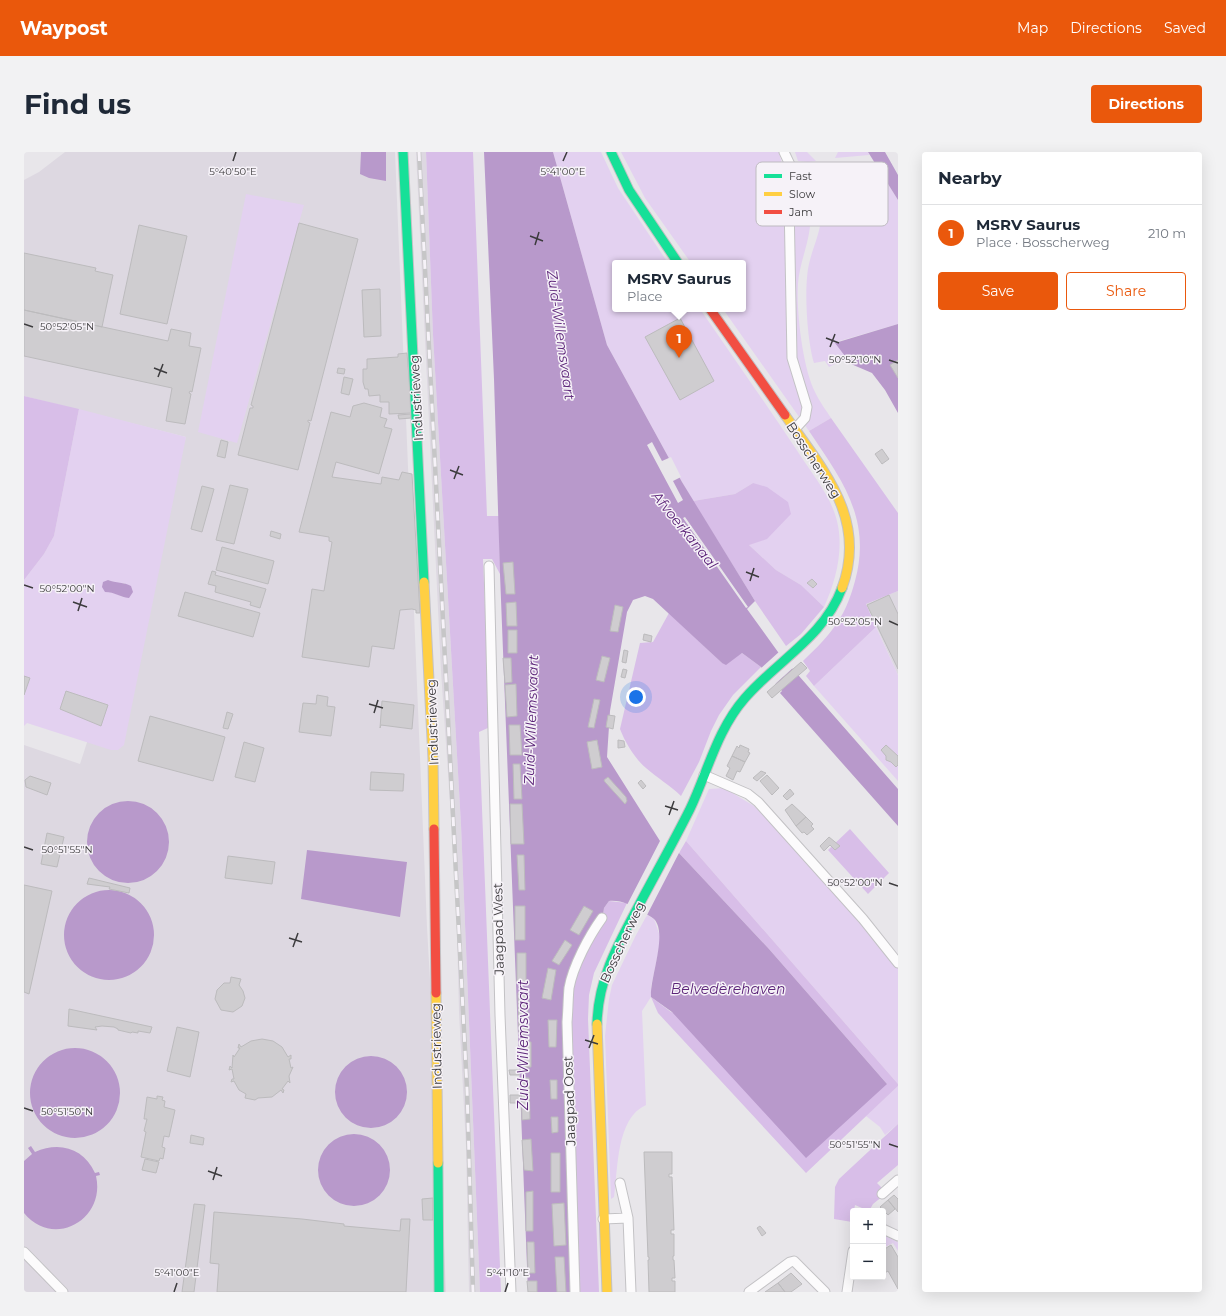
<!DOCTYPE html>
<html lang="en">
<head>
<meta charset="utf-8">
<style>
	body { margin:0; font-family:Montserrat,sans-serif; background:#f2f2f3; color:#1f2937 }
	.controls { position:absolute; right:12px; bottom:12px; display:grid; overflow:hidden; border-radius:4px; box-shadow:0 4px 16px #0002 }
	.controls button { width:36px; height:36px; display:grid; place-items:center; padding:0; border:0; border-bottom:1px solid #e0e1e3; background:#fff; color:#1f2937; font:20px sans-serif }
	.you { position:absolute; left:612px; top:545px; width:14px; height:14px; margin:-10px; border:3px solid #fff; border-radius:50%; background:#1a73e8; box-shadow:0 0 0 6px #1a73e833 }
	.badge { display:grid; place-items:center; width:26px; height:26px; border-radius:50%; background:#ea580c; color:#fff; font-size:13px; font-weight:700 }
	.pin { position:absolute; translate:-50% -33px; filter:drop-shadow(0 1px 2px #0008) }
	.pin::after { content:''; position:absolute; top:21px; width:14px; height:12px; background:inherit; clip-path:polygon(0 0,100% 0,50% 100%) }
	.popup { position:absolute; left:588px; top:108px; width:134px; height:52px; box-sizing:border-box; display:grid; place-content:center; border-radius:4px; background:#fff; filter:drop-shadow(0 1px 3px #0005); font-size:13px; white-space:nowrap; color:#747a83 }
	.popup b { font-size:15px; color:#1f2937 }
	.popup::after { content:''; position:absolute; left:50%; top:100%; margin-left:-8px; border:8px solid transparent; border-top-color:#fff }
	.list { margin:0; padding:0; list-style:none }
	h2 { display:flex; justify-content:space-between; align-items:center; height:52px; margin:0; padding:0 16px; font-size:17px }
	h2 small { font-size:13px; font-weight:400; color:#747a83 }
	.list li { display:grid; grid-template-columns:26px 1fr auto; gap:12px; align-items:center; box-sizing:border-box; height:56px; padding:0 16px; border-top:1px solid #e0e1e3 }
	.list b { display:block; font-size:15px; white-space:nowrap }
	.list p { margin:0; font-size:13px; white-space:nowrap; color:#747a83 }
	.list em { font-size:13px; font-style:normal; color:#747a83 }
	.actions { display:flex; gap:8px; padding:12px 16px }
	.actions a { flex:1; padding:9px 0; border:1px solid #ea580c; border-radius:4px; text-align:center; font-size:14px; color:#ea580c }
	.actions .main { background:#ea580c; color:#fff }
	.map { position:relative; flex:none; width:874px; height:1140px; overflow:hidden; border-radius:4px }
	header { display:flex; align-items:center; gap:24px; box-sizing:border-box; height:56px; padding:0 20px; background:#ea580c; color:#fff }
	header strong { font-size:19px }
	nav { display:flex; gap:22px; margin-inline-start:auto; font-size:14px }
	.intro { display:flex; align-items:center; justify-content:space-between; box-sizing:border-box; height:96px; padding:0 24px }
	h1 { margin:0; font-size:28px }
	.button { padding:10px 18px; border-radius:4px; background:#ea580c; color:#fff; font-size:14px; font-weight:700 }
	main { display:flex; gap:24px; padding:0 24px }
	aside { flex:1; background:#fff; border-radius:4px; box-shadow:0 4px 16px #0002 }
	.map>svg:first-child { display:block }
	.built { fill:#ddd8e1 }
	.green { fill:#e3d1f0; fill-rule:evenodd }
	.forest { fill:#d8bee8 }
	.water { fill:#b899cb }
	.pier { fill:#e8e6ea }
	.building { fill:#cfcdd0; stroke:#bcbbbd }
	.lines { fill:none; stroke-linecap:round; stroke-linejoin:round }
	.street-casing { stroke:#c3c2c5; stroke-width:11 }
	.fast-casing { stroke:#c3c2c5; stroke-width:11 }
	.slow-casing { stroke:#c3c2c5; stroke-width:11 }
	.jam-casing { stroke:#c3c2c5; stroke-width:11 }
	.street { stroke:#fcfbfc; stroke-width:9 }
	.fast { stroke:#16e098; stroke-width:9 }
	.slow { stroke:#ffcf43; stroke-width:9 }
	.jam { stroke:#f24e42; stroke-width:9 }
	.rail-casing { stroke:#c6c6c7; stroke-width:4.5 }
	.rail { stroke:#f6f2f8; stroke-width:3; stroke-dasharray:9; stroke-linecap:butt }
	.ticks { fill:none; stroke:#3c3b3d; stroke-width:1.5 }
	.labels { text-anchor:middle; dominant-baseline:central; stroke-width:3; stroke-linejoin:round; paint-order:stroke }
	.street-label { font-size:13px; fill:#3c3b3d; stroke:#f6f2f8 }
	.water-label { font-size:14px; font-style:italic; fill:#5b2378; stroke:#f6f2f8 }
	.key { fill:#f6f2f8; stroke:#bebbc0; stroke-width:1 }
	.key-label { font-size:11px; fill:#3c3b3d }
	.ticks-label { font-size:10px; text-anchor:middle; fill:#3c3b3d; stroke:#f6f2f8; stroke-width:3; stroke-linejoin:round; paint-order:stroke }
</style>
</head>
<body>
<header>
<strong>Waypost</strong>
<nav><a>Map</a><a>Directions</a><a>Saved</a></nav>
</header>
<div class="intro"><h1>Find us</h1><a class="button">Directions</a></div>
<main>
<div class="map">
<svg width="874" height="1140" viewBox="0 0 874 1140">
	<rect width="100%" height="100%" fill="#e8e6ea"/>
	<path class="built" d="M41,0H371L403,775L417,1022L422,1140H0V593L56,612L162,285L0,244V28L15,20Z
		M392,0H402L409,183L437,673L456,1140H445L442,994L435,860L432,739L417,519Z
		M874,439V523L842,452Z"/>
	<path class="green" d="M529,0H577L594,36L644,111H591V157H676C709,205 742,252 774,300C788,322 807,344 813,369C820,397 812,429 800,455L777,433L752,418L725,393L729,331L711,342L669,349L658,330L583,193Z
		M597,0H755L762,29C772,37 782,43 785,57C791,79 775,109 774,132C772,159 779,217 791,240C795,249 802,258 807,266L785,279L699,157H719V111H667L621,46Z
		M771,0H783L792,9L784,10L774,9Z
		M814,0H844L845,3L811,6Z
		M853,15L874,48V172L812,190L822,206L805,215L801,209L790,211C783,188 779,131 786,108C790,92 798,77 797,60C796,48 785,38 785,23Z
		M222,42L280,53L213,291L174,280Z
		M55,257L162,285L100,593L94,598H87L3,571L0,574V428L20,402L30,384ZM84,428L95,432L101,431L99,445L88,440Z
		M852,475L874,523V629L790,534Z
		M700,636L730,654L748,672L874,811V932L662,689L685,637Z
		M623,763L630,767L637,787L627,835V845L618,859L622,953C592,966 594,1018 590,1045L587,1047L581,884L585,847L588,833L611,785Z
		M874,934V972L861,983L856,975L842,964Z
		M859,1083L874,1090V1099L869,1091L859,1096Z"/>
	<path class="forest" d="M402,0H449L463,364H475L476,422L468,407H459L466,575L455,580L477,1140H456L437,673L409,183Z
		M0,244L55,257L30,384L20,402L0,428Z
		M807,266L874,361V439L842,452L852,475L790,534L782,524L786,519L779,509C789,499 800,489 808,478C820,463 826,447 831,429C848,367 818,328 785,279Z
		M729,331L743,335L764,350L767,362L743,387L725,393L752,418L777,433L800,455L777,482L762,494L731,449L669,349L711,342Z
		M645,461L698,511L718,501L737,515L709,543L695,563L687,579L675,610L657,644C646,633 633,626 622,616C611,607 601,590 596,577L616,491L629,490Z
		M826,677L865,721L844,742L804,698Z
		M662,689L874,932V934L782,1021L634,861L627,845L647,860L863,932L745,797L655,701Z
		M585,749L603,751L570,821L565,843L564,867L575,1140H554L544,833L579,763L580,756Z
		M874,972V1013L853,1031L858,1036L859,1044L849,1052L845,1059L831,1053L828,1070L810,1067L811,1035L815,1027Z"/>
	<path class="water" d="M337,0H362V29L345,26L336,22Z
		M460,0H529L583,193L658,330L731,449L723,457L754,500L874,637V674L756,541L758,539L737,515L718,501L702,513L698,511L629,447L621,444L609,448L603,460L586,559L583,605L636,689L655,701L745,797L863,932L782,1006L648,860L627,845C626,825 644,781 630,767C627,764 621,762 617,759C606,753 598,748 585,749L580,756L579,763L544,833L546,1140H504L476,422L470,227Z
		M844,0H861L874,23V48Z
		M874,172V261L861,238L848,221L827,212L811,191Z
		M84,428C92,431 100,430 107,434L109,440L105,446C96,445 91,440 81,440L78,435L79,430Z
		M63 690a41 41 0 1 1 82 0a41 41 0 1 1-82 0Z
		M283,698L383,710L376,765L277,747Z
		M40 783a45 45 0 1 1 90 0a45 45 0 1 1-90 0Z
		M6 941a45 45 0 1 1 90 0a45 45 0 1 1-90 0Z
		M311 940a36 36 0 1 1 72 0a36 36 0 1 1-72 0Z
		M294 1018a36 36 0 1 1 72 0a36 36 0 1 1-72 0Z
		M7,994L11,1000C35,989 60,996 71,1021L75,1020L76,1023L72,1024C82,1068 29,1097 0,1061V1009L8,1002L4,996Z"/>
	<path class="pier" d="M628,290L638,309L647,305L657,325L649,329L659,348L654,351L623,293Z
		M661,365L724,455L722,456L659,366Z
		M756,499L770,515L750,533L736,517Z
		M637,687L656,699L622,765L603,753Z"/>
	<path class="building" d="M275,71L334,87L287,269L284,268V270L286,271L274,318L214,303L226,256H229V254L227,253Z
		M115,73L163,84L143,172L96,162Z
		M0,101L72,116L71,119L89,123L78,175L0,158Z
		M356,137L357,184L340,185L338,138Z
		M0,158L144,189L147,177L167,181L165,194L177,196L168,240L166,239L165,241L167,242L161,272L142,269L148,236L0,204Z
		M656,166L690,229L656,248L621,185Z
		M383,201L388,261L365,262V250H356V243L345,244L344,237H341L339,230V217H343V207L374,205V202Z
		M874,208V226L866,213Z
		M314,216L321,217L320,222L313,221Z
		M320,225L329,227L325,243L317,241Z
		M340,251L358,256L356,265L363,267L360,275L368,277L355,322L312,310L308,325L357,332L358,325L375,328L378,320L388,322L396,461H392V458L388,457L376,458L370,497L348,494L345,515L278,505L288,437L300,439L308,390L305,389V385L275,380L307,260L326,265L329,254Z
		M387,262V266L375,267L374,263Z
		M197,288L204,290L201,306L193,304Z
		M858,297L865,307L858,312L851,302Z
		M206,333L224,337L210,392L192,388Z
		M178,334L190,337L178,380L167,377Z
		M247,379L257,382L256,387L246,384Z
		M198,395L250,409L244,432L192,418Z
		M489,410L491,442H482L479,411Z
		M188,419L192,420L191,423L242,437L236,456L226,453L227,450L191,440L192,434L184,432Z
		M788,427L793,432L789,436L783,431Z
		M161,440L236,461L229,485L154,464Z
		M865,443L874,462V517L843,453Z
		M492,450L493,474H483L482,451Z
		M591,453L599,455L594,480L586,479Z
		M484,478H493V501H484Z
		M620,482L628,484L627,490L619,488Z
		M600,498L604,499L602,511L598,510Z
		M578,504L586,506L580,530L572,528Z
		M479,506H487L488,530L481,531Z
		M777,510L783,516L748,546L743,540Z
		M599,517L603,518L601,526L597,525Z
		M0,524L6,526L0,543Z
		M492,532L493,564L483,565L481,533Z
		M42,539L84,553L77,574L36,557Z
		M293,543L304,545L303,554L311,555L307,584L275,580L279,551L292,552Z
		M570,547L576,548L570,576L564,575Z
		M358,549L390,553L388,577L357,573L356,576Z
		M203,560L209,562L204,577L199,576Z
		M584,563L591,564L589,577L582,575Z
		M126,564L201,585L189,629L114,609Z
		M485,573H496L498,603H486Z
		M573,588L578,615L568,617L563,590Z
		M594,588L600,589L601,595L594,596Z
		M220,590L240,596L231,630L211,625Z
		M716,593L725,597L724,600L726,601L721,610L708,604L713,594L715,596Z
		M862,593L874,604V613L872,615L867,610L862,608V604L857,598Z
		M708,604L721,610L716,620L713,619L709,628L702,624L706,616L703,614Z
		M489,612H496L498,647H490Z
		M737,619L742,621L733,629L729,626Z
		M347,620L380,622L379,639L346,638Z
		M743,623L755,636L748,643L736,629Z
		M6,624L27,631L23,643L2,635L1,628Z
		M584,625L602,645L603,649L601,652L581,630L580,628Z
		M617,628L622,634L619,637L614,631Z
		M766,637L770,642L763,648L759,644Z
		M486,652H498L500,692H487Z
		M768,652L782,665L772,674L761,658Z
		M782,665L789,672L787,674L790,677L783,683L780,680L778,681L772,674Z
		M23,681L40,685L33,715L17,712Z
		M805,685L816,694L811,698L806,693L800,699L796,694Z
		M493,703H500L501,738H495Z
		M204,704L251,710L248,732L201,726Z
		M65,726L106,736L105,741L85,737L86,735L63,732Z
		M0,733L28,739L5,842L0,840Z
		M491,754H501V788H491Z
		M560,754L569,759L555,783L546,778Z
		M541,788L548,793L535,813L528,809Z
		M493,801H502V831H493Z
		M524,816L532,818L527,848L518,846Z
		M207,825L217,827L215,833L219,839L221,846L218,854L209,860L197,858L191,847L193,838L200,831H206Z
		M494,841H503L504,882H495Z
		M45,857L128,875L126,881L114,879V881L108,880L107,881L94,878V877L90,875L78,874L71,875L73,878L44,874Z
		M524,868H533L532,895H525Z
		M153,875L175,880L166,925L143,919Z
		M238,887L249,889L258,895L264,905L267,903V907H265L267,916L269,915L265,924L266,931L264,929L258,937L260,938L259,941L257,938L248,945L234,946L231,948L221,946L222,942L215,938L210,929L207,930L208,927H210L208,917L205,918L206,914L208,916L209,903L210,905L216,896H214L215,892L217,895L227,889Z
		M497,890H507V915H497Z
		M485,918H495V923H486Z
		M497,926H505L506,967L498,968Z
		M526,928H533V947H527Z
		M486,943H496L495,951H486Z
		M133,944L139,945L138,948L141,949L140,955L151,958L145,985L140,984L138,995L141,996L139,1007L136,1006L135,1009L117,1005L122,980L120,979L123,967H120L123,945L133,947Z
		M527,965H534V980L528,981Z
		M167,983L180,986L179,993L166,991Z
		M507,987L509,1019L500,1018L498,988Z
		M620,1000H648V1022H645V1025H648L650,1078H647V1082H650V1104H649V1108H650L651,1126H648V1129H651V1140H625L624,1108H625V1105H624Z
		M527,1001H536V1040H527Z
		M121,1007L135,1010L132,1021L118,1018Z
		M509,1039V1079H502V1040Z
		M870,1043L874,1047V1060L864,1048Z
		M409,1046V1068H399L398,1047Z
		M864,1048L871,1057L864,1063L856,1055Z
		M540,1051L542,1093L530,1094L528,1052Z
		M170,1052L181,1053L170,1140H158Z
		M190,1060L278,1067L320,1072V1074L376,1079L377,1067H386L382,1140H193L195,1112L186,1111Z
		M736,1074L742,1081L738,1084L733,1076Z
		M503,1090H510L511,1121H504Z
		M867,1093L874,1105V1137L864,1119L859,1122V1098Z
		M531,1105H540L542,1140H533Z
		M767,1121L778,1132L767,1140H761L754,1131Z
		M503,1129H513V1140H504Z
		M754,1131L761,1140H741Z"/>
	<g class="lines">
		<defs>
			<path id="street" d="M760,0L770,21L765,49L768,206L783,255L781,266L771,277
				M770,21L788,17
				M465,414L476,863L487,1140
				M680,623L724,642L734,650L839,767L874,811
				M596,1031L604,1066L607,1140
				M858,1042L874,1028
				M579,1067L604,1066
				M859,1077L874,1084
				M0,1100L39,1140
				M551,1140L543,870C544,859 544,847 545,836C549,814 565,784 578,766
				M725,1140L766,1110L770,1109L801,1140
				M823,1140L829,1099"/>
			<path id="fast" d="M379,0L400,430
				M587,0L605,38L654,111
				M573,872C574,827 594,792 615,753C632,721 650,689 666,657C684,619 693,578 721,546C754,508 800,485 818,436
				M414,1011L415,1140"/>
			<path id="slow" d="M761,263C798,317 844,366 818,436
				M400,430L409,607L410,677
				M412,841L414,1011
				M573,872L583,1140"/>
			<path id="jam" d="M686,157L761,263
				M410,677L412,841"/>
		</defs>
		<use href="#street" class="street-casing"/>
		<use href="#fast" class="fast-casing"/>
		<use href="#slow" class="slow-casing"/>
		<use href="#jam" class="jam-casing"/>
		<use href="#street" class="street"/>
		<use href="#fast" class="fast"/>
		<use href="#slow" class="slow"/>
		<use href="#jam" class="jam"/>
		<defs>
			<path id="rail" d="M395,0L443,937L449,1140"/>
		</defs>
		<use href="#rail" class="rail-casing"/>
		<use href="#rail" class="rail"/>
	</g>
	<path class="ticks" d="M209,9L212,0M539,9L543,0M506,84L519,89M511,93L515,80M0,172L9,175M802,186L815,191M806,195L811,182M865,208L874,211M130,216L143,221M134,225L139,212M426,318L439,323M430,327L435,314M722,420L735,425M726,429L730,416M0,433L9,436M49,450L63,455M54,459L58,446M865,469L874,473M345,552L359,556M350,561L354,548M641,654L654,658M645,663L650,649M0,695L9,698M865,731L874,734M265,786L278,790M269,795L274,781M561,888L574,892M565,896L570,883M0,956L9,959M865,992L874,995M184,1019L198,1024M189,1028L193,1015M150,1140L153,1131M481,1140L484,1131"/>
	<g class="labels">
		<g class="street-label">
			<text transform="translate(392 246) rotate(-93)">Industrieweg</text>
			<text transform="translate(790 308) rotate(57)">Bosscherweg</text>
			<text transform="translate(408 570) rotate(-92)">Industrieweg</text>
			<text transform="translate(474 777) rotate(-91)">Jaagpad West</text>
			<text transform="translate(598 790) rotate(-65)">Bosscherweg</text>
			<text transform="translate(412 894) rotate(-91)">Industrieweg</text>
			<text transform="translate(545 949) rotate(-92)">Jaagpad Oost</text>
		</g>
		<g class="water-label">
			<text transform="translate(537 183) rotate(82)">Zuid-Willemsvaart</text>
			<text transform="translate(661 378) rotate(51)">Afvoerkanaal</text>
			<text transform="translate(507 568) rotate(-88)">Zuid-Willemsvaart</text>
			<text x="704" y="837">Belvedèrehaven</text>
			<text transform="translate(499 893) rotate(-90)">Zuid-Willemsvaart</text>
		</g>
	</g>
	<rect x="732" y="10" width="132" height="64" rx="6" class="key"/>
	<rect x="740" y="22" width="18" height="4" fill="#16e098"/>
	<rect x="740" y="40" width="18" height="4" fill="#ffcf43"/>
	<rect x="740" y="58" width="18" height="4" fill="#f24e42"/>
	<g class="key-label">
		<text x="765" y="28">Fast</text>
		<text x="765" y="46">Slow</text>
		<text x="765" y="64">Jam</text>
	</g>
	<g class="ticks-label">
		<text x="209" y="23">5°40'50"E</text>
		<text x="539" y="23">5°41'00"E</text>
		<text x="43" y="178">50°52'05"N</text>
		<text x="831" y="211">50°52'10"N</text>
		<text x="43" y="440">50°52'00"N</text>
		<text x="831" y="473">50°52'05"N</text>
		<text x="43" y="701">50°51'55"N</text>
		<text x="831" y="734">50°52'00"N</text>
		<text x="43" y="963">50°51'50"N</text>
		<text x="831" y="996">50°51'55"N</text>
		<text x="153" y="1124">5°41'00"E</text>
		<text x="484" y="1124">5°41'10"E</text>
	</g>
</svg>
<div class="controls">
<button>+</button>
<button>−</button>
</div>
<div class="you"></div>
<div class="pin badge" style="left:655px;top:206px">1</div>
<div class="popup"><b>MSRV Saurus</b>Place</div>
</div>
<aside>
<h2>Nearby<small></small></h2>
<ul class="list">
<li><span class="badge">1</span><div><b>MSRV Saurus</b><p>Place · Bosscherweg</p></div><em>210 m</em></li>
</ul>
<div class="actions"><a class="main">Save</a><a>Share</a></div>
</aside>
</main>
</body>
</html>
